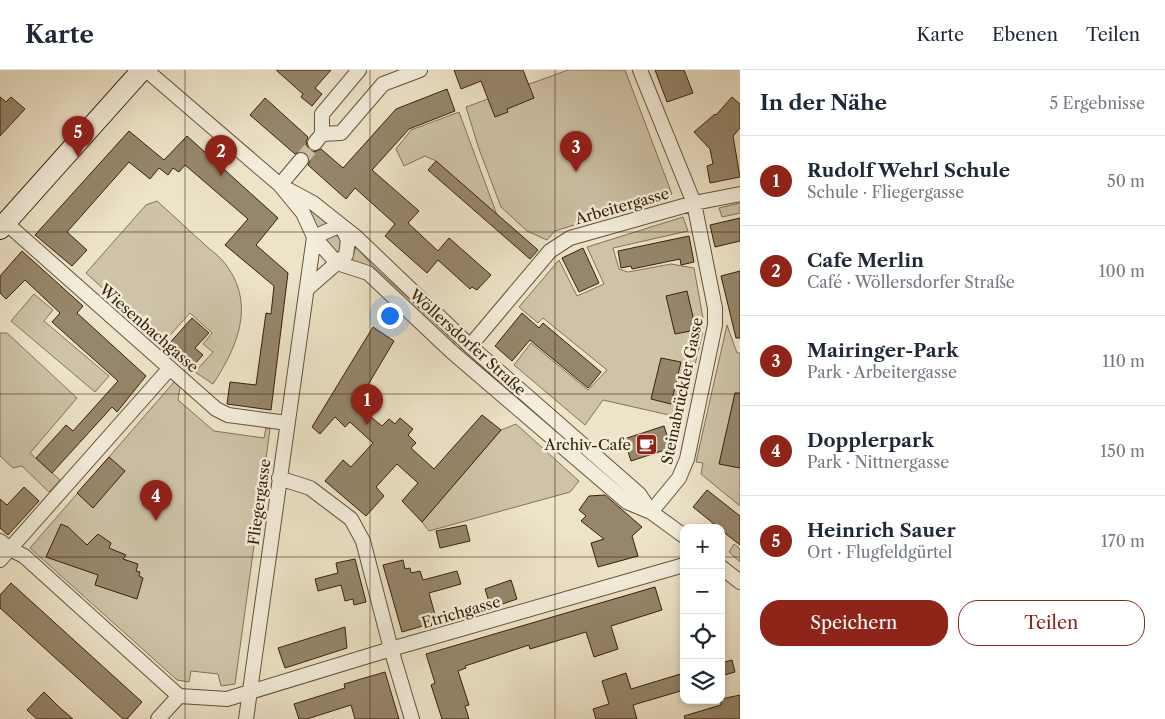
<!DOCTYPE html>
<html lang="de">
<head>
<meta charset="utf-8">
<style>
	body { margin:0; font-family:"Libre Caslon Text",serif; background:#f2f2f3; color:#1f2937 }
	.controls { position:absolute; right:15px; bottom:15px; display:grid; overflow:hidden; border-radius:10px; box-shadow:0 2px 8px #0003 }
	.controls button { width:45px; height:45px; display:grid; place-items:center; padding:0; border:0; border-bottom:1px solid #e0e1e3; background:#fff; color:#1f2937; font:25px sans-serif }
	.you { position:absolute; left:389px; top:245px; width:18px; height:18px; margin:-12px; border:4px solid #fff; border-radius:50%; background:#1a73e8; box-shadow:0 0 0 8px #1a73e833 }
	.badge { display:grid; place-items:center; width:32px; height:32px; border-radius:50%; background:#8f2418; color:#fff; font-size:16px; font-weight:700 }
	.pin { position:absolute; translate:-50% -41px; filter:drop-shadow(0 1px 2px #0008) }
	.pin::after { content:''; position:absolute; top:26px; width:18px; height:15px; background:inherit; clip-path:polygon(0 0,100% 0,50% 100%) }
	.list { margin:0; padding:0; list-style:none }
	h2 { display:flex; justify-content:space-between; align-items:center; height:65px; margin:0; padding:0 20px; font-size:21px }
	h2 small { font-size:16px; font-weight:400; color:#747a83 }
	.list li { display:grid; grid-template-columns:32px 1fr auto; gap:15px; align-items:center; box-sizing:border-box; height:90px; padding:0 20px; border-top:1px solid #e0e1e3 }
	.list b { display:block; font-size:19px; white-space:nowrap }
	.list p { margin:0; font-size:16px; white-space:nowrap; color:#747a83 }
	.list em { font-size:16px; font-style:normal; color:#747a83 }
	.actions { display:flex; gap:10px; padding:15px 20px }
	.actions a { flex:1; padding:11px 0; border:1px solid #8f2418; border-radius:20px; text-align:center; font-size:18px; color:#8f2418 }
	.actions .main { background:#8f2418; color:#fff }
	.icon { flex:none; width:28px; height:28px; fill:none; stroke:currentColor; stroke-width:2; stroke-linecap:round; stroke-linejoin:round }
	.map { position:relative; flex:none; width:740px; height:649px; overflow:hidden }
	header { display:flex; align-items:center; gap:30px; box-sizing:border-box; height:70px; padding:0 25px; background:#fff; border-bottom:1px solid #e0e1e3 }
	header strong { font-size:24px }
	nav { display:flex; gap:28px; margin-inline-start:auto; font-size:18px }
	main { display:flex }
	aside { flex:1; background:#fff }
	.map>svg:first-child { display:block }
	.green { fill:#cec2a7; stroke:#837257 }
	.building { fill:#96866b; stroke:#382107 }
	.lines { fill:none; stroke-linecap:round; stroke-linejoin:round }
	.street-tunnel { stroke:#c9bca1; stroke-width:14; stroke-dasharray:14 7; stroke-linecap:butt }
	.street-casing { stroke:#655237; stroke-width:16 }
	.secondary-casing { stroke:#382107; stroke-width:22 }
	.street { stroke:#f3eddb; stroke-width:14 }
	.secondary { stroke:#f3eddb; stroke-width:20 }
	.grid { fill:none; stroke:#382107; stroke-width:1; stroke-opacity:0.55 }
	.labels { text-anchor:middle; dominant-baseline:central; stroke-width:5; stroke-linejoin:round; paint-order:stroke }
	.street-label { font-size:15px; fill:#382107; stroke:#f3eddb }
	.poi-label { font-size:15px; fill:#382107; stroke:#f3eddb; text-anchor:end }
</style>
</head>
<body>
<header>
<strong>Karte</strong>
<nav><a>Karte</a><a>Ebenen</a><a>Teilen</a></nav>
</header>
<main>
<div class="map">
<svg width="740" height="649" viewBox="0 0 740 649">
	<rect width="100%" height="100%" fill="#ede3c8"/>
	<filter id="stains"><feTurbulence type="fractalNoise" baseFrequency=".004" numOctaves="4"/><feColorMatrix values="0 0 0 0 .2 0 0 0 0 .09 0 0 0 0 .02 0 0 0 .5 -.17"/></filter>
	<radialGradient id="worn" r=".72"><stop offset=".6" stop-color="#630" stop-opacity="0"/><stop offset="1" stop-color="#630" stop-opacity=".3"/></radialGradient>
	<path class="green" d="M568,0H625L672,124L555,161L547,170L527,161L501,137L479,79L466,37Z
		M459,42L497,145L436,91L425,86L404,96L396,79L411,60Z
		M157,131C172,145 188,159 203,173C209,179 217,184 223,191C257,232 238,276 213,314L195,302L213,282L203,274L212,263L190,243L163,273L86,203L146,135Z
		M740,133V143L722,147L719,138Z
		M307,139H310L329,156L318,159Z
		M683,147L688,161L613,178L619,199L628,202L671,194L694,198L703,248L702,266L682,348L603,330L585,355L514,295L531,273L588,320L607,300L543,248L538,253L519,237L559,190L577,226L604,214L587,177Z
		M335,165L341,168L342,171L339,185L323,170Z
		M356,177L374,197L456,271L454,274L374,202L351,191Z
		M34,224L53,240L44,251L109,306L95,322L11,251Z
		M727,255L737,283H740V436L701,404L703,393L696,392Z
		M0,263H7L77,328L30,383L60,410L49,422L22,396L13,398L0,386Z
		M462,277L635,429V431L459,280Z
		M174,312L180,317L178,330L214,361L264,368L266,358L270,359L235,614L221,616L218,604L191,601L189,612L177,610L30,478Z
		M516,354L579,411L570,422L429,461L422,452L501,360Z
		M734,474L740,479V492L729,482Z"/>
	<path class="building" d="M276,0H331L315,18L322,24L312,36L301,27L303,24Z
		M454,0H523L534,28L507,39L508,42L495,47L481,11L461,19Z
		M655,0H684L693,23L667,32Z
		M447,19L455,41L409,59L372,100L419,141L408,153L438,181L449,168L491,205L477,220L472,217L470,219L438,190L427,203L385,166L395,154L355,118L346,129L308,95L310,91L307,84L302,81L295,84L250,45L265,28L308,67L306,72L309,80L314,82L321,79L343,98L396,39Z
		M0,27L6,32L11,27L25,39L0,66Z
		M732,27L740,34V58L733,66L740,107L710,113L707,96L713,94L710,79L694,62L715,44L716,45Z
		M129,61L164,90L187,66L278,148L256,175L288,203L271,340L227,334L230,312L256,315L266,243L271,244L274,216L225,175L248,149L185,95L179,102L173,98L168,105L159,98L150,109L129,92L67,162L87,180L72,196L35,165Z
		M436,91L538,180L530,189L428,100Z
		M740,148V171L715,177L710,155Z
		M689,166L694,192L681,195L680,189L632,199L631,196L621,198L618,181Z
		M583,178L599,213L579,222L562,188Z
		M22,181L83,236L77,243L146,306L117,342L112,337L52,403L36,388L66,355L73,361L118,311L52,252L60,243L25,210L6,229L0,223V206Z
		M740,201V268H736L721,206Z
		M687,221L696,260L675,264L666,226Z
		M522,243L539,258L543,253L601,302L588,318L530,270L512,291L495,276Z
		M192,248L209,263L195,278L203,285L191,298L167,276Z
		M373,257L394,271L356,335L382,356L389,349L395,354L400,348L413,359L408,365L416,373L411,378L434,399L482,345L501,360L422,452L402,431L418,413L397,394L376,417L384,426L366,446L325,411L343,390L351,397L373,373L350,352L345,357L335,347L320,364L312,357Z
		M661,288L681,292L671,334L651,329Z
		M735,323H740V398L719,394Z
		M664,356L671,378L631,391L624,369Z
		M109,387L125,401L93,438L77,423Z
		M24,417L39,431L8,465L0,458V429L7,435Z
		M707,420L740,446V475L721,460V458H719L693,437Z
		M605,425L642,457L632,466L638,486L598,497L591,473L604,469L581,451L586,446L579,440L589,426Z
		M61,454L68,457L87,475L98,464L111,473L109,478L126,485L123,489L138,494L136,501L140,502L139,506L143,508L137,529L95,515L98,505L46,487Z
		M466,455L470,471L440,478L436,461Z
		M355,489L366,532L354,535L353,529L345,531L341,515L318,521L315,509L338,503L336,493Z
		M403,490L405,499L410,498L411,503L420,501L423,510L457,501L461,514L429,523L437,552L402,562L383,495Z
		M511,510L517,529L491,538L485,519Z
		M11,513L142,632L127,649H123L0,538V525Z
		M655,517L662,540L611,556L618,579L594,587L586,562L530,579L529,575L465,596L466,598L458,601L469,635L465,636L469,649H442L431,615L435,613L426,584Z
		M345,557L347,578L285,598L278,578Z
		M732,590L735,602L721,606V593Z
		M385,602L399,649H355L351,635L307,649H299L294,634L345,618L344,614Z
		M626,603L631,619L684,603V620L633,635L637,649H596L593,639L609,634L602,611Z
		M44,622L58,636L73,649H37L27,640Z
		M740,625V649H685L684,646L721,635V629Z"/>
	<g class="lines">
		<path class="street-tunnel" d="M301,90L315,73"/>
		<defs>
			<path id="street" d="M146,0L280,115L303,143L314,167L337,193L368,203L452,282L627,432L651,442L684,466
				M640,0L694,133L715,238V255L687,389L679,408L651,442
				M322,64L341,63L383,14L420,0
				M315,73L322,64V44L359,0
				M280,115L301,90
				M287,119L313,133L356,167L470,276L639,424L651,442
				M6,153L216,339L228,345L287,353
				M314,167L341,155
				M307,219L346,185L348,170L341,155
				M470,276L550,181L570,168L694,133L740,124
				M279,408L310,418L351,449L363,471L391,579L412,649
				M0,471L10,479L24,486L179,626L227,629L391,579L684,495
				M0,490L170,298
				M721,497L740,512
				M158,649L179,626
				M246,649L314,167"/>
			<path id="secondary" d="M0,159L142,0"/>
		</defs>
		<use href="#street" class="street-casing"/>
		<use href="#secondary" class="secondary-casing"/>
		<use href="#street" class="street"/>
		<use href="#secondary" class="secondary"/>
	</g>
	<path class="grid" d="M185,0V649M370,0V649M555,0V649M0,162H740M0,324H740M0,487H684M721,487H740"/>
	<defs>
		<symbol id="cafe-square" viewBox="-11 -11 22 22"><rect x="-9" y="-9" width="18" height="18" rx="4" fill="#8f2418" stroke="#f3eddb"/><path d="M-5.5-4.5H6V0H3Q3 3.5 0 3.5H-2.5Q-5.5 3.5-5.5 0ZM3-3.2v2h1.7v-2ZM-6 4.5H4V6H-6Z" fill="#fff"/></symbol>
	</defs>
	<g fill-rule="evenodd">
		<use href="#cafe-square" x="634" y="362" width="25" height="25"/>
	</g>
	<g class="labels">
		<g class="street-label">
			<text transform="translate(622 136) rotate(-16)">Arbeitergasse</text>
			<text transform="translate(149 258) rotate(41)">Wiesenbachgasse</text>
			<text transform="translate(468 272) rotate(42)">Wöllersdorfer Straße</text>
			<text transform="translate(682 321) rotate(-78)">Steinabrückler Gasse</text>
			<text transform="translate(259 432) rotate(-82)">Fliegergasse</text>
			<text transform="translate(461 542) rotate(-16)">Etrichgasse</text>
		</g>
		<g class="poi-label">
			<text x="631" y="374">Archiv-Cafe</text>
		</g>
	</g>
	<rect width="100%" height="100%" filter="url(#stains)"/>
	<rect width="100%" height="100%" fill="url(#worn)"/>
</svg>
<div class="controls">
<button>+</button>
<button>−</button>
<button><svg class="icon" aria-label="locate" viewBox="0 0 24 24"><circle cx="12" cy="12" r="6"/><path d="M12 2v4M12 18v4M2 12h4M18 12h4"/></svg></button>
<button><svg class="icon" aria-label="layers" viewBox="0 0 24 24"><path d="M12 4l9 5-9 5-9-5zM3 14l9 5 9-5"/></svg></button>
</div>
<div class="you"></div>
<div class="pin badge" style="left:367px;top:355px">1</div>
<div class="pin badge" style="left:221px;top:106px">2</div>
<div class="pin badge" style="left:576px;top:102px">3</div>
<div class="pin badge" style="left:156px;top:451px">4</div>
<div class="pin badge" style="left:78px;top:87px">5</div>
</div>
<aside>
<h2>In der Nähe<small>5 Ergebnisse</small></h2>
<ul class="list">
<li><span class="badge">1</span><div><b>Rudolf Wehrl Schule</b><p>Schule · Fliegergasse</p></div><em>50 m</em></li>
<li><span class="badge">2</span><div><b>Cafe Merlin</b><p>Café · Wöllersdorfer Straße</p></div><em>100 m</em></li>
<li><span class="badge">3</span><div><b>Mairinger-Park</b><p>Park · Arbeitergasse</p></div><em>110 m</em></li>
<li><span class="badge">4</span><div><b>Dopplerpark</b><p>Park · Nittnergasse</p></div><em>150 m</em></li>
<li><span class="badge">5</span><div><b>Heinrich Sauer</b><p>Ort · Flugfeldgürtel</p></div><em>170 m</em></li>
</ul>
<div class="actions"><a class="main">Speichern</a><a>Teilen</a></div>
</aside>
</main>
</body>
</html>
